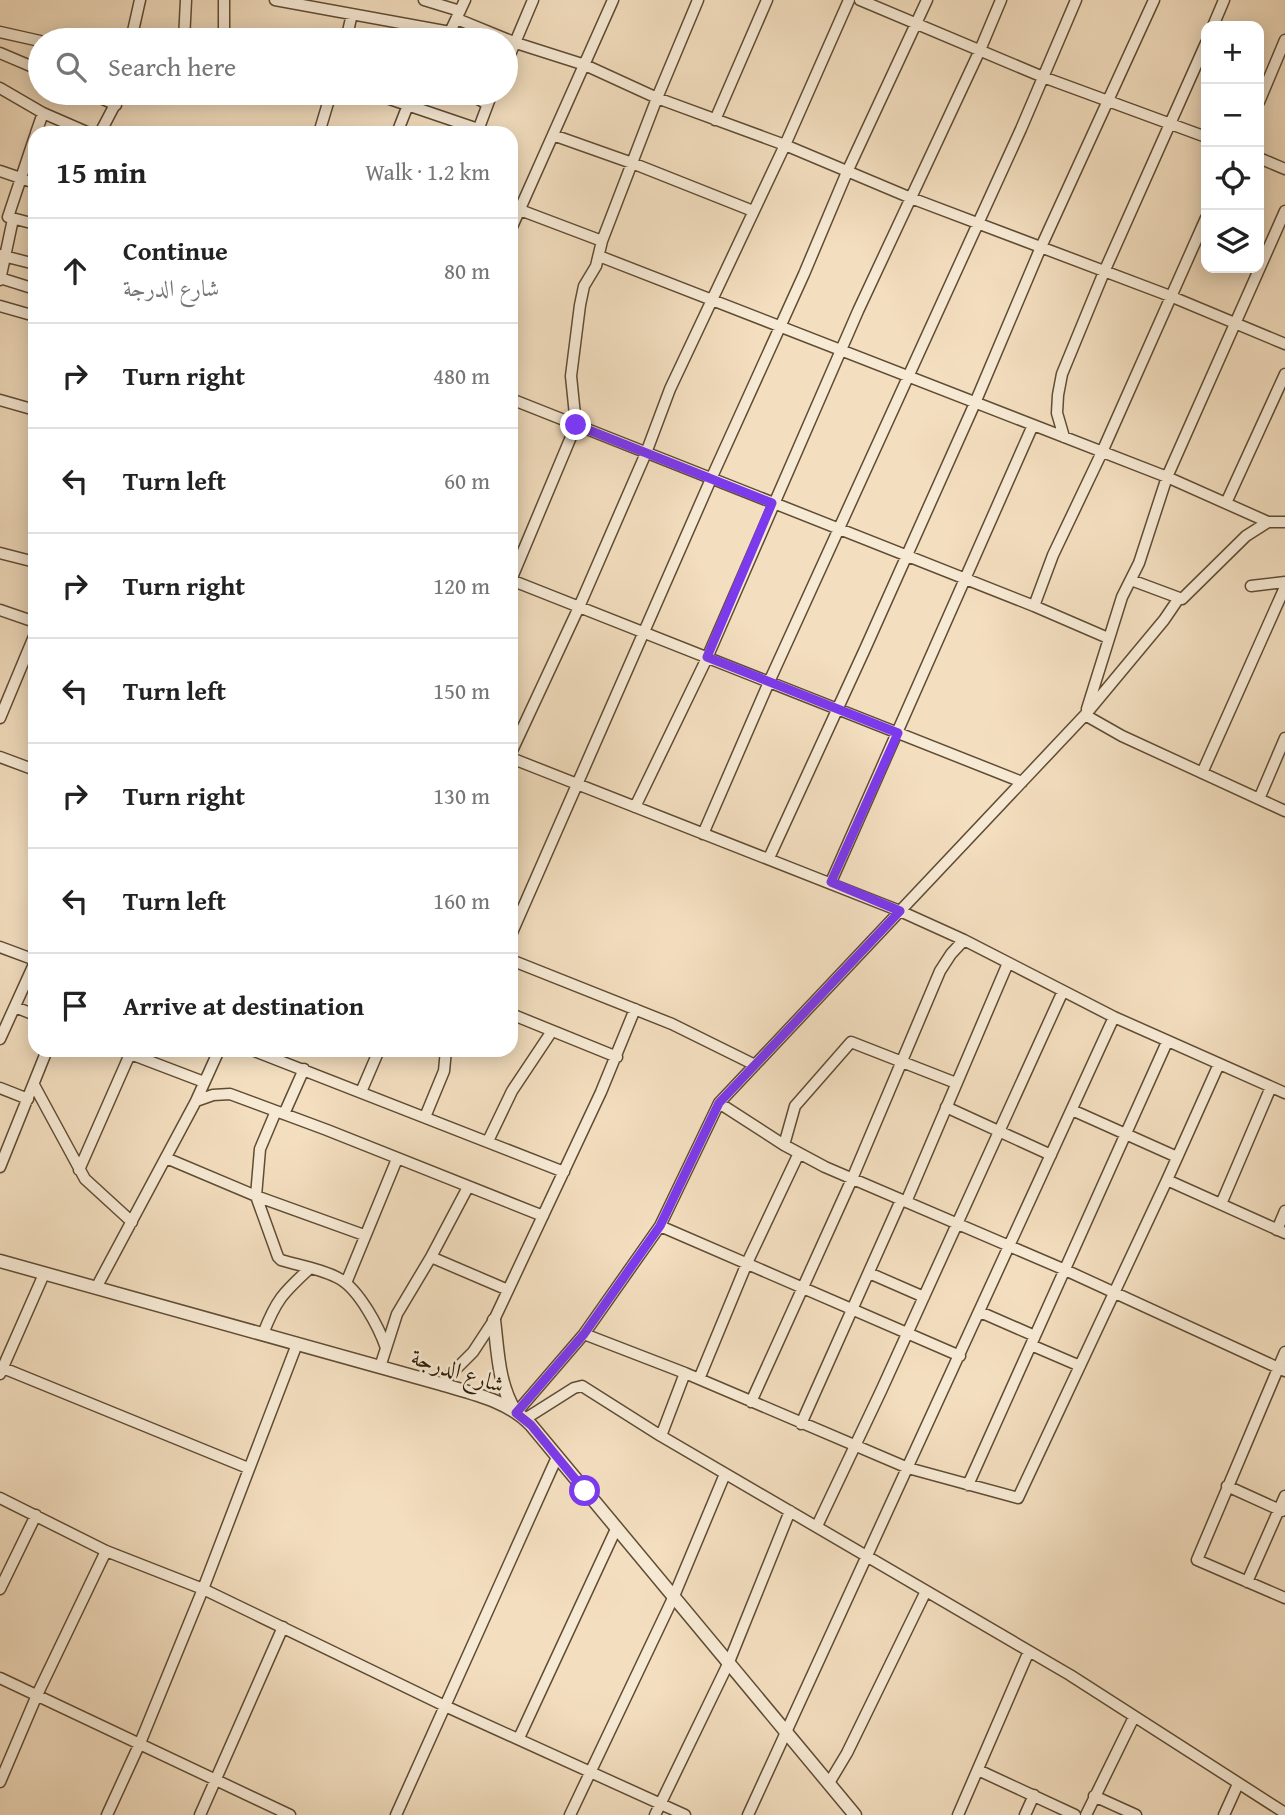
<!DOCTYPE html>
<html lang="en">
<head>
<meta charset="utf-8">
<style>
	body { margin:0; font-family:"Gentium Book Plus",Amiri,serif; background:#f2f2f2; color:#222 }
	.controls { position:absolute; right:21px; top:21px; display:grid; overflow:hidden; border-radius:14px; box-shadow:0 4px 18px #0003 }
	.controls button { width:63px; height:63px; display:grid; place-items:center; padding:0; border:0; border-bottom:2px solid #e0e0e0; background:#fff; color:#222; font:35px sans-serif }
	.stop { position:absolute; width:21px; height:21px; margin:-16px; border:5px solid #7c3aed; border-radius:50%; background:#fff }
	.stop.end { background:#7c3aed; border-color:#fff; box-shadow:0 2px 7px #0008 }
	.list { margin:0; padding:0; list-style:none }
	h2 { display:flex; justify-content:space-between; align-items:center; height:91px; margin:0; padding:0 28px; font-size:30px }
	h2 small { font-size:23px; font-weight:400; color:#767676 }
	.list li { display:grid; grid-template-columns:46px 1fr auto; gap:21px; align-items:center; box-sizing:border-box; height:105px; padding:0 28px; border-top:2px solid #e0e0e0 }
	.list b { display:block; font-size:26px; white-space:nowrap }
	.list p { margin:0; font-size:23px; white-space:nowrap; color:#767676 }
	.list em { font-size:23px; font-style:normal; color:#767676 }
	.icon { flex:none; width:38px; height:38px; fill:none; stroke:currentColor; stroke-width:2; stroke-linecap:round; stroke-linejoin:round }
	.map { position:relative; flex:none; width:1285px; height:1815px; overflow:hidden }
	.search { position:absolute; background:#fff; box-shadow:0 4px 18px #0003; left:28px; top:28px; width:490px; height:77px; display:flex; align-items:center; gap:18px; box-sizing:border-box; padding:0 24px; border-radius:38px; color:#767676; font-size:26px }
	.panel { position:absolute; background:#fff; box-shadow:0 4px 18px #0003; left:28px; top:126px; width:490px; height:931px; border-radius:21px }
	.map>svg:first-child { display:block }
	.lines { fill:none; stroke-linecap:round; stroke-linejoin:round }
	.minor-casing { stroke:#5f4c33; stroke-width:13 }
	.tertiary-casing { stroke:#5f4c33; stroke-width:15 }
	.minor { stroke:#f7ead5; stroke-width:10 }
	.tertiary { stroke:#f7ead5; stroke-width:12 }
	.route { stroke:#7c3aed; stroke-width:9 }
	.labels { text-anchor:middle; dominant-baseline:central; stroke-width:5; stroke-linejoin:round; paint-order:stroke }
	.street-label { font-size:23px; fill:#2e1c04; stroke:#f7ead5 }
</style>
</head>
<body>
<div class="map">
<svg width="1285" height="1815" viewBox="0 0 1285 1815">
	<rect width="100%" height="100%" fill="#f3debf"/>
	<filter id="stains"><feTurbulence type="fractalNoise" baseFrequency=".00286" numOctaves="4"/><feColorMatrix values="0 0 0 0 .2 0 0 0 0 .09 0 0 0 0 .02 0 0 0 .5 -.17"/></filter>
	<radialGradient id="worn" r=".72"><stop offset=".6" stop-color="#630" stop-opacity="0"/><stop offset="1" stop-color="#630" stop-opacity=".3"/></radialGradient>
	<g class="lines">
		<defs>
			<path id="minor" d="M224,0V40
				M275,0L450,32L465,0
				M424,0L460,11
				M860,0L1043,77L1206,137
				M457,19L516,43L585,65L657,98L785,145L911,198L1170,296L1285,344
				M1213,26L1224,0
				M0,32L40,41
				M131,40L140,0
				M184,40L186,0
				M346,40L352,14
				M0,53L40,70
				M506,64L533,0
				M0,88L43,113L36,133
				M90,93L116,105
				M372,93L478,129
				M468,93L487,104
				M1259,102L1285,40
				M43,113L89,133
				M715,120L767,0
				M100,133L121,93
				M319,133L331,93
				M397,133L408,105
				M477,133L492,93
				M553,135L632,163L753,211
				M35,136L8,217L35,224
				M1259,158L1285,169
				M0,171L35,183
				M520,210L602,241
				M511,229L613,0
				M0,255L35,264
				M599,256L1167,477L1268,522H1285
				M0,278L35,289
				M0,280L13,219
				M0,306L35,316
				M511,399L1034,606L1108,638
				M0,400L35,410
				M1064,437L1057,413L1058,395L1062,374L1104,272L1206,43
				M1226,503L1285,374
				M0,553L35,562
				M511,580L576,425L571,376L580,305L584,286L596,266L602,241L657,98L698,0
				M511,580L1022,782
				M1131,580L1182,599L1246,536L1268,522
				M1251,586L1285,582
				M1034,606L1053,555L1102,452L1206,218
				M0,610L35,622
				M1087,709L1122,597L1139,563L1167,477L1285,211
				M1085,715L1122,736L1285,811
				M0,718L35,634
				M511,753L579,607L646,453L670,389L785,145L849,0
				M0,757L35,770
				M511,758L900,911L964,940L1114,1017L1285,1093
				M1202,773L1285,587
				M1259,799L1285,738
				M635,807L707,658L858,311L980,50L1001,0
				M703,834L769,682L1021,129L1076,0
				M769,858L865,649L975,403L1041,247L1154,0
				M831,882L1033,425
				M511,935L711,479L804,274L847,172L927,0
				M0,947L35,960
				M511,960L672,1024L755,1065
				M15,1007L35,1015
				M511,1014L617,1057
				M0,1039L35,962
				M120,1050L204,1082
				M252,1050L564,1172
				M34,1085L85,1179L132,1222
				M0,1088L28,1099
				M361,1092L379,1050
				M196,1101L213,1095L230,1094L327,1130L543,1216
				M719,1103L784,1145L825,1167L1063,1269L1285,1371
				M946,1107L1051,1155
				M1072,1110L1177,1157
				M276,1111L260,1149L256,1196L278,1257L281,1260C300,1266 323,1269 340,1279C359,1290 379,1327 386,1348
				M284,1114L304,1069
				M425,1117L444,1071L446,1050
				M488,1141L512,1091L552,1031
				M784,1145L795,1106L851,1042L956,1083
				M166,1158L256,1196L364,1235
				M0,1167L47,1050
				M79,1170L130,1054
				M1167,1180L1285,1233
				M906,1202L1008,963
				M1221,1204L1271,1087
				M660,1226L960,1356
				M1277,1230L1285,1211
				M431,1257L508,1290
				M869,1273L924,1297
				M346,1283L397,1159
				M96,1288L196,1101L219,1050
				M980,1312L1035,1336
				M263,1334C276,1300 283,1293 309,1269
				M584,1334L685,1373L908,1468L1018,1498L1167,1180L1219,1064
				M1031,1345L1080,1366
				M1285,1352L1197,1560L1285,1598
				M380,1367L397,1314L431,1257L468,1187
				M3,1368L248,1468
				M0,1374L44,1274
				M699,1379L747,1263L799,1153
				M441,1384L473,1352L494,1320L601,1092L635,1009
				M751,1402L852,1179L940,971L951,954L964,940
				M516,1413L584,1334L660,1226L719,1103L1085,715L1164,620L1179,598
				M525,1419L574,1388L582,1386L661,1436L1070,1675L1285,1813
				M801,1424L901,1200
				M661,1436L685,1373
				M968,1485L1167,1042
				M1227,1486L1282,1511
				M0,1498L106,1551L203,1589L445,1706L685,1815
				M817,1526L881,1391L1063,991
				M1247,1582L1285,1496
				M0,1589L36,1515
				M0,1678L290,1815
				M519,1738L616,1529
				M978,1770L1075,1815
				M0,1782L37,1695L106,1551
				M829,1783L847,1753L926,1591
				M1094,1796L1136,1815
				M107,1815L140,1743L203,1589L297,1344
				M200,1815L283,1627
				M396,1815L557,1457
				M570,1815L674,1596L725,1474
				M655,1815L729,1662L790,1511
				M748,1815L1114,1017
				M958,1815L1029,1651
				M1025,1815L1034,1795
				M1086,1815L1134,1717
				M1224,1815L1238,1784"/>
			<path id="tertiary" d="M0,1261L441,1384C471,1393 509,1401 531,1425L855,1815
				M494,1320C498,1352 498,1383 515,1411"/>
		</defs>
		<use href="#minor" class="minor-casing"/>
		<use href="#tertiary" class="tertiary-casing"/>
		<use href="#minor" class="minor"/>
		<use href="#tertiary" class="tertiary"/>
	</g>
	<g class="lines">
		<path class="route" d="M576,425L772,503L707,657L898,733L831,882L900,911L719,1103L660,1226L584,1334L516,1413L531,1425L585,1491"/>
	</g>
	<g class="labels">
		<g class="street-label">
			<text transform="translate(458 1370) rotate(18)">شارع الدرجة</text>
		</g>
	</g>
	<rect width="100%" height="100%" filter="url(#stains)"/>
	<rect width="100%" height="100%" fill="url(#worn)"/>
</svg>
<div class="controls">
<button>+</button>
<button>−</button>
<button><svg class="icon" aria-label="locate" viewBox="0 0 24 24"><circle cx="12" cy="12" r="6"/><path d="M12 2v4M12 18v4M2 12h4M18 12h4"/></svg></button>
<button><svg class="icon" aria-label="layers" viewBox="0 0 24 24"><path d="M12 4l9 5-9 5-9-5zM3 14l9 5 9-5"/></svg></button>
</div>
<div class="stop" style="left:585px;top:1491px"></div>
<div class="stop end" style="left:576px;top:425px"></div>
<div class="search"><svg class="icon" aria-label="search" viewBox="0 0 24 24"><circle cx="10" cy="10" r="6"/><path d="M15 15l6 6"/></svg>Search here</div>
<section class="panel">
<h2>15 min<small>Walk · 1.2 km</small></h2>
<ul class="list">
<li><svg class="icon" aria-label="ahead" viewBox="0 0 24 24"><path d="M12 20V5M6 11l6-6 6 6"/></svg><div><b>Continue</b><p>شارع الدرجة</p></div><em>80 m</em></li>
<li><svg class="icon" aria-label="right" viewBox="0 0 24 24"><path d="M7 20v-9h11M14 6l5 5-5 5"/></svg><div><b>Turn right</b></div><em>480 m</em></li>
<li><svg class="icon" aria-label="left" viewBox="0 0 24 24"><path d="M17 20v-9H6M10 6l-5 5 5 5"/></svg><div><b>Turn left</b></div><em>60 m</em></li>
<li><svg class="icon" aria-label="right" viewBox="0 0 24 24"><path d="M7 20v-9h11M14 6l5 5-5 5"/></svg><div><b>Turn right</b></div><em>120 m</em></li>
<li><svg class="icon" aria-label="left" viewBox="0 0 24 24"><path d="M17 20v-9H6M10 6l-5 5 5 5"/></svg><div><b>Turn left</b></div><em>150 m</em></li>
<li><svg class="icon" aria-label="right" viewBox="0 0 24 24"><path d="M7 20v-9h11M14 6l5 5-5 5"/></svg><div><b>Turn right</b></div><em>130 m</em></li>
<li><svg class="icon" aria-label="left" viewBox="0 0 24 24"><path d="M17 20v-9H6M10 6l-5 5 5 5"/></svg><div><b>Turn left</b></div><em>160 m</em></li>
<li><svg class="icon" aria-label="arrive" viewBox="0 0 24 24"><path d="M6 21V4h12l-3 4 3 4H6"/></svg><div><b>Arrive at destination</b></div></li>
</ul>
</section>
</div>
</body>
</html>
